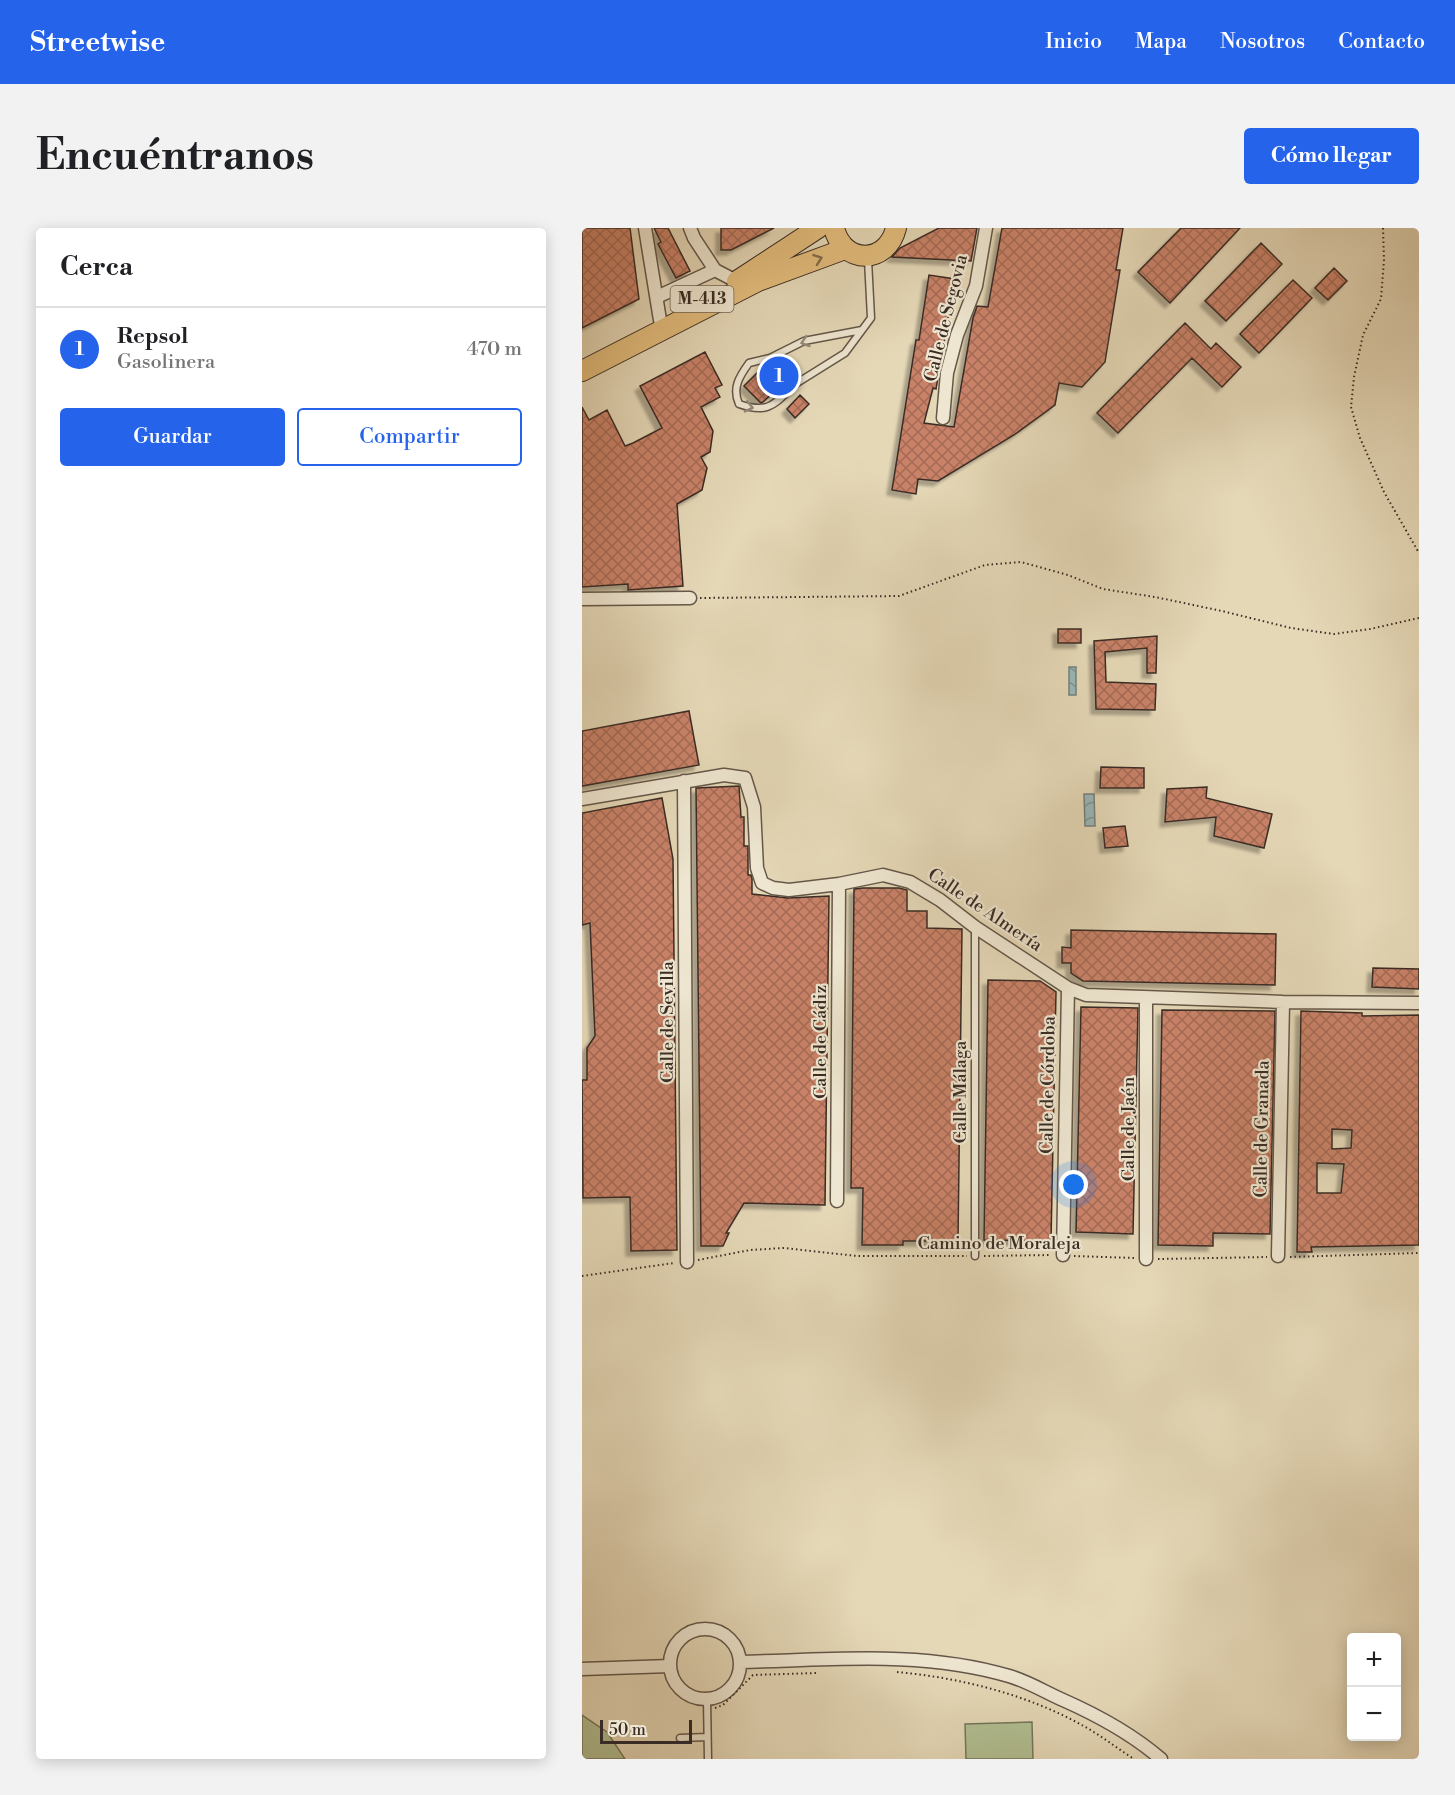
<!DOCTYPE html>
<html lang="es">
<head>
<meta charset="utf-8">
<style>
	body { margin:0; font-family:"Libre Bodoni",serif; background:#f2f2f2; color:#202124 }
	.controls { position:absolute; right:18px; bottom:18px; display:grid; overflow:hidden; border-radius:6px; box-shadow:0 3px 15px #0003 }
	.controls button { width:54px; height:54px; display:grid; place-items:center; padding:0; border:0; border-bottom:2px solid #e0e0e0; background:#fff; color:#202124; font:30px sans-serif }
	.scale { position:absolute; left:18px; bottom:15px; width:92px; box-sizing:border-box; padding-left:6px; border:3px solid #3a2c25; border-top:0; font-size:16px; line-height:21px; white-space:nowrap; color:#3a2c25; -webkit-text-stroke:4px #eee6d0; paint-order:stroke }
	.you { position:absolute; left:492px; top:957px; width:21px; height:21px; margin:-15px; border:4px solid #fff; border-radius:50%; background:#1a73e8; box-shadow:0 0 0 9px #1a73e833 }
	.badge { display:grid; place-items:center; width:39px; height:39px; border-radius:50%; background:#2563eb; color:#fff; font-size:20px; font-weight:700 }
	.pin { position:absolute; translate:-50% -50%; border:3px solid #fff; box-shadow:0 2px 6px #0006 }
	.list { margin:0; padding:0; list-style:none }
	h2 { display:flex; justify-content:space-between; align-items:center; height:78px; margin:0; padding:0 24px; font-size:26px }
	h2 small { font-size:20px; font-weight:400; color:#757577 }
	.list li { display:grid; grid-template-columns:39px 1fr auto; gap:18px; align-items:center; box-sizing:border-box; height:84px; padding:0 24px; border-top:2px solid #e0e0e0 }
	.list b { display:block; font-size:22px; white-space:nowrap }
	.list p { margin:0; font-size:20px; white-space:nowrap; color:#757577 }
	.list em { font-size:20px; font-style:normal; color:#757577 }
	.actions { display:flex; gap:12px; padding:18px 24px }
	.actions a { flex:1; padding:14px 0; border:2px solid #2563eb; border-radius:6px; text-align:center; font-size:21px; color:#2563eb }
	.actions .main { background:#2563eb; color:#fff }
	.map { position:relative; flex:none; width:837px; height:1531px; overflow:hidden; border-radius:6px }
	header { display:flex; align-items:center; gap:36px; box-sizing:border-box; height:84px; padding:0 30px; background:#2563eb; color:#fff }
	header strong { font-size:28px }
	nav { display:flex; gap:33px; margin-inline-start:auto; font-size:21px }
	.intro { display:flex; align-items:center; justify-content:space-between; box-sizing:border-box; height:144px; padding:0 36px }
	h1 { margin:0; font-size:42px }
	.button { padding:15px 27px; border-radius:6px; background:#2563eb; color:#fff; font-size:21px; font-weight:700 }
	main { display:flex; gap:36px; padding:0 36px }
	aside { flex:1; background:#fff; border-radius:6px; box-shadow:0 3px 15px #0003 }
	.map>svg:first-child { display:block }
	.pitch { fill:#b1bf92; stroke:#76765c; stroke-width:1.5 }
	.water { fill:url(#water-waves); stroke:#73807d; stroke-width:1.5 }
	.building { fill:url(#building-cross-hatch); stroke:#3a2c25; stroke-width:1.5; fill-rule:evenodd; filter:url(#shadow) }
	.lines { fill:none; stroke-linecap:round; stroke-linejoin:round }
	.service-casing { stroke:#65574a; stroke-width:9 }
	.minor-casing { stroke:#65574a; stroke-width:15 }
	.primary-casing { stroke:#3a2c25; stroke-width:22 }
	.path { stroke:#3a2c25; stroke-width:2; stroke-dasharray:1.5 3; stroke-linecap:butt }
	.service { stroke:#eee6d0; stroke-width:6 }
	.minor { stroke:#eee6d0; stroke-width:12 }
	.primary { stroke:#e2bc7c; stroke-width:20 }
	.oneway { stroke:#866d4c }
	.oneway2 { stroke:#94897a }
	.labels { text-anchor:middle; dominant-baseline:central; stroke-width:4.5; stroke-linejoin:round; paint-order:stroke }
	.shield { fill:#eee6d0; stroke:#706458; stroke-width:1.5 }
	.shield-label { font-size:16px; font-weight:bold; fill:#3a2c25 }
	.street-label { font-size:18px; fill:#3a2c25; stroke:#eee6d0 }
</style>
</head>
<body>
<header>
<strong>Streetwise</strong>
<nav><a>Inicio</a><a>Mapa</a><a>Nosotros</a><a>Contacto</a></nav>
</header>
<div class="intro"><h1>Encuéntranos</h1><a class="button">Cómo llegar</a></div>
<main>
<aside>
<h2>Cerca<small></small></h2>
<ul class="list">
<li><span class="badge">1</span><div><b>Repsol</b><p>Gasolinera</p></div><em>470 m</em></li>
</ul>
<div class="actions"><a class="main">Guardar</a><a>Compartir</a></div>
</aside>
<div class="map">
<svg width="837" height="1531" viewBox="0 0 837 1531">
	<defs>
		<pattern id="water-waves" width="16" height="10" patternUnits="userSpaceOnUse" patternTransform="scale(1.5)"><rect width="16" height="10" fill="#99b8b8"/><path d="M0 5q4-4 8 0t8 0" fill="none" stroke="#7e9695"/></pattern>
		<pattern id="building-cross-hatch" width="8" height="8" patternUnits="userSpaceOnUse" patternTransform="scale(1.5)"><rect width="8" height="8" fill="#c98267"/><path d="M0 0l8 8M0 8l8-8" fill="none" stroke="#a46b55"/></pattern>
		<filter id="shadow"><feDropShadow dx="-5" dy="5" stdDeviation="1.5" flood-color="#0004"/></filter>
	</defs>
	<rect width="100%" height="100%" fill="#e5d8b7"/>
	<filter id="stains"><feTurbulence type="fractalNoise" baseFrequency=".00333" numOctaves="4"/><feColorMatrix values="0 0 0 0 .2 0 0 0 0 .09 0 0 0 0 .02 0 0 0 .5 -.17"/></filter>
	<radialGradient id="worn" r=".72"><stop offset=".6" stop-color="#630" stop-opacity="0"/><stop offset="1" stop-color="#630" stop-opacity=".3"/></radialGradient>
	<path class="pitch" d="M0,1487L25,1504L43,1531H0Z
		M450,1494L451,1531H384L383,1496Z"/>
	<path class="water" d="M487,439H494V467H487Z
		M502,566H512L513,598H503Z"/>
	<path class="building" d="M0,0H48L57,71L0,100Z
		M72,0H86L108,43L94,50L76,16L79,14Z
		M139,0H192L149,22H139Z
		M357,0H395L389,33L310,29L318,20Z
		M420,0H541L534,42H538L523,134L500,159L477,155L473,177L432,207L356,253L336,251L334,266L310,262L334,112H337L347,47L373,51L354,161L351,160L342,195L372,199L391,90L395,78L406,79Z
		M599,0H658L588,75L556,44Z
		M679,15L700,36L644,93L623,73Z
		M752,40L765,53L746,72L733,60Z
		M711,52L730,70L677,125L658,106Z
		M603,95L629,121L634,115L659,139L640,159L610,130L536,205L515,185Z
		M123,124L140,157L133,160L138,169L119,179L131,203L128,224L119,229L125,240L120,262L95,276L101,358L46,362V356L0,359V179L7,192L25,182L43,218L51,215L80,200L58,158Z
		M177,143L195,161L181,174L179,175L162,158Z
		M218,167L227,176L213,190L205,181Z
		M476,401H499V415H476Z
		M575,408L574,445H565V420L523,424L524,454L574,456L573,482L514,481L512,413Z
		M107,483L117,537L0,558V503Z
		M519,539L562,540V560H518Z
		M157,558L159,589H162V618H166V647H169L170,650V666L206,670L247,668L243,977L162,975L144,1005H147L141,1018H119L114,560Z
		M625,559L624,570L690,586L682,620L632,608L634,589L583,594L585,561Z
		M80,570L91,631L95,1022L49,1023L48,969L1,970L0,852H5V820L13,808L8,695L0,697V585Z
		M543,598L546,618L523,620L521,600Z
		M281,660H317L325,662V683H345V700L380,701L376,1013H321V1017H280L281,960H269L272,661Z
		M489,702L694,706L693,757L501,753L489,745V735H480V719L489,720Z
		M791,740L837,741V761L790,759Z
		M406,752L458,753L474,764L469,1013L402,1012Z
		M499,779L556,780L551,1006L494,1004Z
		M580,782L693,783L688,1006L631,1005V1018L576,1017Z
		M719,783L780,785V788L837,787V1017L729,1019L730,1024H715ZM750,901L770,902L769,920L750,921ZM735,935L762,936L759,965H735Z"/>
	<g class="lines">
		<defs>
			<path id="service" d="M280,102L222,113L188,130L202,149L215,155L263,125L289,90L286,32
				M188,130L167,135C157,149 150,160 157,176C188,187 193,175 215,155
				M393,1028V700
				M125,1471L126,1531
				M98,1510L125,1509"/>
			<path id="minor" d="M63,0L78,92
				M108,0L112,10L133,42L154,53
				M75,69L133,42
				M361,190L365,145L375,107L394,58L404,0
				M0,371L108,370
				M102,553L105,1034
				M0,571L142,547L163,550L172,579L175,640L180,655L191,660L207,662L257,656L301,647L328,654L358,672L393,699L486,760L504,767L701,774L837,775
				M255,973L257,656
				M481,1027L486,760
				M696,1028L701,774
				M564,1031V770
				M88 1436a35 35 0 1 1 70 0a35 35 0 1 1-70 0Z
				M158,1434C247,1432 340,1422 427,1448C445,1453 463,1464 481,1472C515,1487 550,1506 579,1531
				M0,1441L88,1438"/>
			<path id="primary" d="M252,0C261,37 305,37 314,0
				M155,53L236,0
				M0,143L176,53L263,21"/>
		</defs>
		<use href="#service" class="service-casing"/>
		<use href="#minor" class="minor-casing"/>
		<use href="#primary" class="primary-casing"/>
		<path class="path" d="M801,0L802,32L799,71L781,107L772,149L769,179L778,210L802,264L837,325
			M118,370L317,368L403,337L439,334L486,347L521,361L573,369L640,383L709,400L752,406L788,401L837,390
			M402,1028L469,1027
			M492,1028L553,1030
			M708,1029L837,1025
			M576,1031L685,1029
			M116,1032L168,1022L202,1020L275,1028H385
			M0,1048L92,1035
			M315,1444C380,1450 448,1467 505,1500C521,1509 536,1521 552,1531
			M133,1480L141,1477L171,1447L235,1445"/>
		<use href="#service" class="service"/>
		<use href="#minor" class="minor"/>
		<use href="#primary" class="primary"/>
	</g>
	<defs><path id="oneway-chevron" d="M-2-3.5L2.5 0L-2 3.5" fill="none" stroke-width="1.6" stroke-linecap="round" stroke-linejoin="round" transform="scale(1.5)"/></defs>
	<use class="oneway" href="#oneway-chevron" transform="translate(236 31) rotate(-20)"/>
	<g class="oneway2">
		<use href="#oneway-chevron" transform="translate(223 114) rotate(162)"/>
		<use href="#oneway-chevron" transform="translate(167 179) rotate(13)"/>
	</g>
	<g class="labels">
		<rect class="shield" x="88.5" y="58" width="63" height="26" rx="4.5"/>
		<g class="shield-label">
			<text x="120" y="71">M-413</text>
		</g>
		<g class="street-label">
			<text transform="translate(364 90) rotate(-76)">Calle de Segovia</text>
			<text transform="translate(403 682) rotate(34)">Calle de Almería</text>
			<text transform="translate(85 794) rotate(-90)">Calle de Sevilla</text>
			<text transform="translate(238 814) rotate(-90)">Calle de Cádiz</text>
			<text transform="translate(466 857) rotate(-89)">Calle de Córdoba</text>
			<text transform="translate(378 864) rotate(-90)">Calle Málaga</text>
			<text transform="translate(546 901) rotate(-90)">Calle de Jaén</text>
			<text transform="translate(680 901) rotate(-89)">Calle de Granada</text>
			<text x="417" y="1015">Camino de Moraleja</text>
		</g>
	</g>
	<rect width="100%" height="100%" filter="url(#stains)"/>
	<rect width="100%" height="100%" fill="url(#worn)"/>
</svg>
<div class="controls">
<button>+</button>
<button>−</button>
</div>
<div class="scale">50 m</div>
<div class="you"></div>
<div class="pin badge" style="left:197px;top:148px">1</div>
</div>
</main>
</body>
</html>
